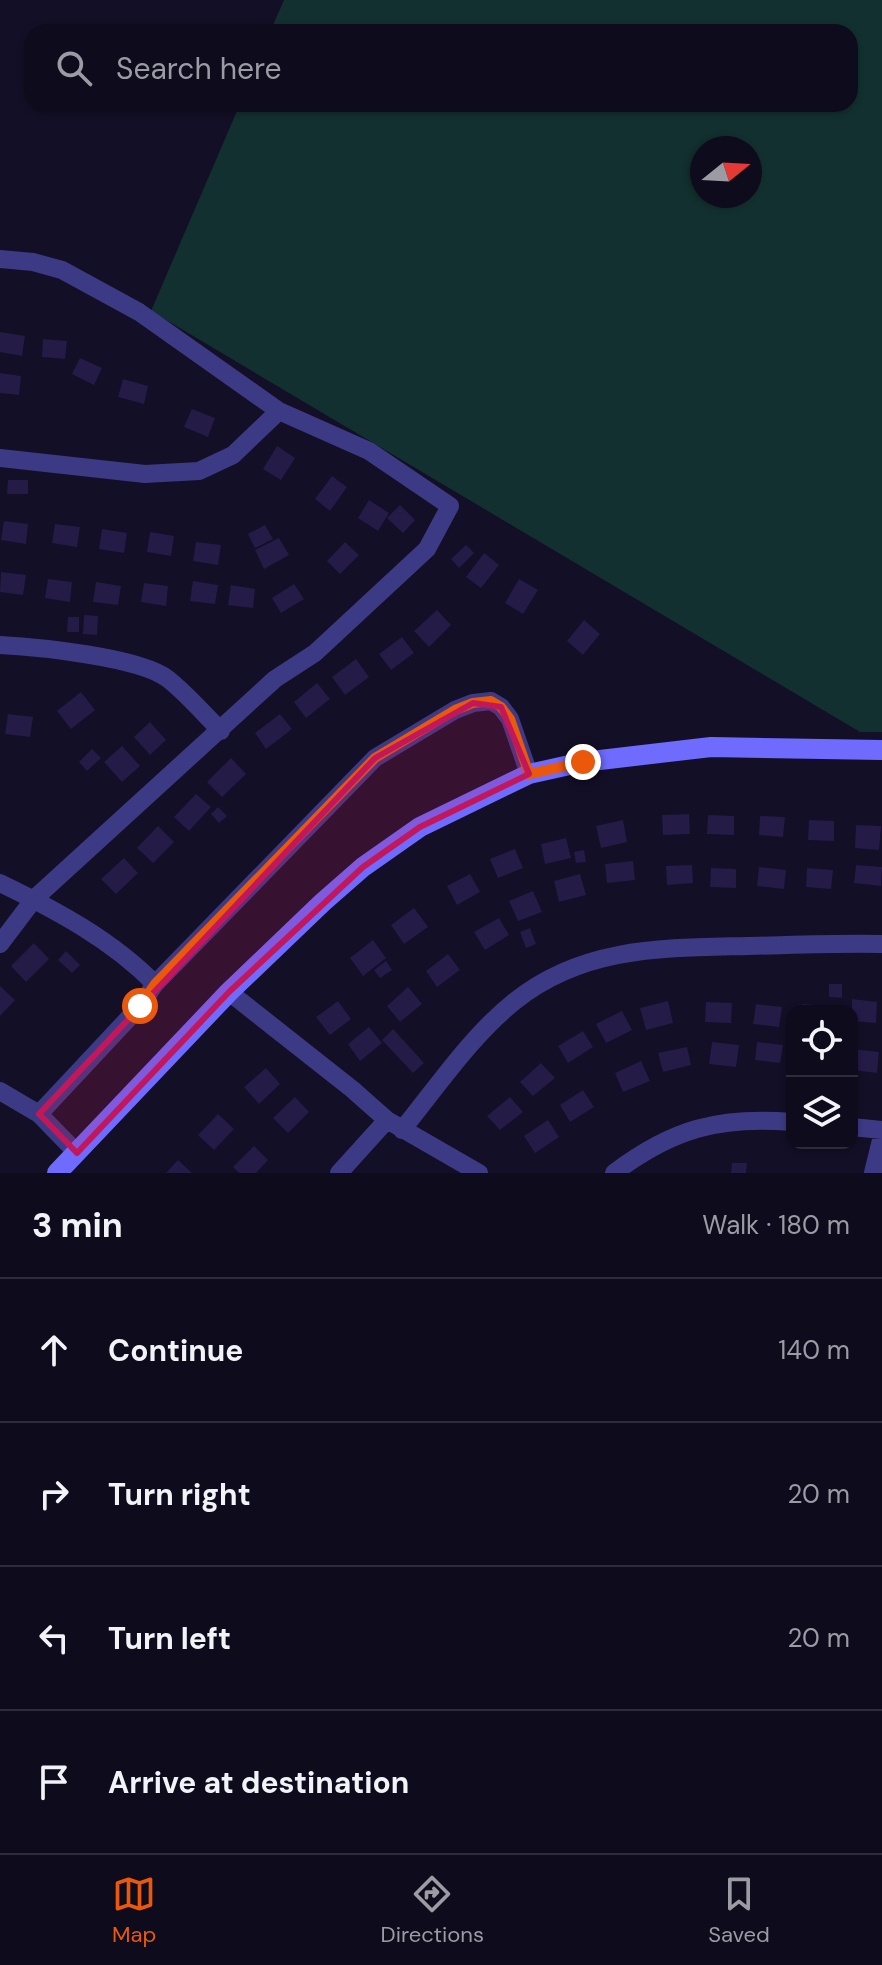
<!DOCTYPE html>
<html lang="en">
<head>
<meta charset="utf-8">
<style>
	body { margin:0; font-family:"DM Sans",sans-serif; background:#171425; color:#f1f3f6 }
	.controls { position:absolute; right:24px; bottom:24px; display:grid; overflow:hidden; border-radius:16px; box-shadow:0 2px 6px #0004 }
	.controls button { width:72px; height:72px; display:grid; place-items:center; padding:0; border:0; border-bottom:2px solid #2e2b3b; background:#0e0b1c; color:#f1f3f6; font:40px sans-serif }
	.compass { position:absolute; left:690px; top:136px; width:72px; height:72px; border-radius:50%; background:#0e0b1c; box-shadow:0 2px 6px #0004; rotate:72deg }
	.stop { position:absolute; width:24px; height:24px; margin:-18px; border:6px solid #ea580c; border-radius:50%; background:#fff }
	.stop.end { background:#ea580c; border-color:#fff; box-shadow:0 2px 8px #0008 }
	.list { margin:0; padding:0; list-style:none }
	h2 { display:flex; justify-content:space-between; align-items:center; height:104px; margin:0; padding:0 32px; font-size:34px }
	h2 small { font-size:26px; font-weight:400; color:#9b9ba3 }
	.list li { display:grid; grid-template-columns:52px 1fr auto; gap:24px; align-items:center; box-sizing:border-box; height:144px; padding:0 32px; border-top:2px solid #2e2b3b }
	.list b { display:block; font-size:30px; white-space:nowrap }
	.list em { font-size:26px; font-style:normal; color:#9b9ba3 }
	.icon { flex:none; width:44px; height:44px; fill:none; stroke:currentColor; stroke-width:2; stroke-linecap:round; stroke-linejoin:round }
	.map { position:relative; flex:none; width:882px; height:1173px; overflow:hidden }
	.search { position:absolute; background:#0e0b1c; box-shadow:0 2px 6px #0004; left:24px; right:24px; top:24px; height:88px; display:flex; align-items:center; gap:20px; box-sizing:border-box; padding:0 28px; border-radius:24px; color:#9b9ba3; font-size:30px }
	.sheet { height:680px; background:#0e0b1c }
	nav { display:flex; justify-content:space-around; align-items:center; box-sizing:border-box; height:112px; border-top:2px solid #2e2b3b; background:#0e0b1c; font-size:22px; color:#9b9ba3 }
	nav a { display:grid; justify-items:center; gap:4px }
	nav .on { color:#ea580c }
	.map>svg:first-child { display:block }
	.green { fill:#12302f; fill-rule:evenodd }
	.building { fill:#241b47 }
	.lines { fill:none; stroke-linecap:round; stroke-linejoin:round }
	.street { stroke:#3d3a85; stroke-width:18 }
	.secondary { stroke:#6f6bff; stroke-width:20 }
	.route { stroke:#ea580c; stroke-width:10 }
	.marked { fill:#c2185b; fill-opacity:0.2; stroke:#c2185b; stroke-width:6; stroke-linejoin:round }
</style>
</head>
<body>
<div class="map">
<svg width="882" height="1173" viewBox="0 0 882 1173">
	<rect width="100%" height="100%" fill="#130f26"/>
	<path class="green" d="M284,0H882V732H860L151,311L240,104H850V32H270ZM702,148H750V196H702Z"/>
	<path class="building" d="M0,332L25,336L22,356L0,352Z
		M43,339L67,341L65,359L42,357Z
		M80,358L102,368L94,385L72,374Z
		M0,373L21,376L19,395L0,393Z
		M123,379L148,386L144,404L118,397Z
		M192,409L215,418L208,437L184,427Z
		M277,446L295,458L281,480L263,469Z
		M332,476L347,487L330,511L315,499Z
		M8,480H28V494H7Z
		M369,500L389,513L378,531L358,518Z
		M400,505L415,520L403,533L387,518Z
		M4,521L28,524L26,544L1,540Z
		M55,524L80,527L77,547L52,543Z
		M265,525L273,539L255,548L248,534Z
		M102,529L127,533L124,553L99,549Z
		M150,532L174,536L171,556L147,552Z
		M279,538L289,555L264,569L255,550Z
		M196,542L221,545L218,565L193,561Z
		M345,542L359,555L340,574L327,561Z
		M466,545L474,553L459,568L451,559Z
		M484,553L499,565L481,588L466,577Z
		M1,572L26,575L23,595L0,592Z
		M48,579L72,582L70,602L45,598Z
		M519,579L538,590L523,614L505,603Z
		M193,581L218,585L215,604L190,601Z
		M96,582L121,586L118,605L93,602Z
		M144,583L168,586L166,606L141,602Z
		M294,584L304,599L281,613L272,598Z
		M231,585L255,589L253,608L228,605Z
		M437,610L451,625L429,647L414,631Z
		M84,615L98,616L97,635L83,634Z
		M68,617H79V632H67Z
		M584,620L600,634L583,655L567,641Z
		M402,637L414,653L391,670L379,654Z
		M356,659L369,677L345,695L332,677Z
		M317,683L330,699L306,718L294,702Z
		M81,692L95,710L71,729L57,711Z
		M8,714L33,717L30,737L5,734Z
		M280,714L292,729L266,749L255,733Z
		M150,722L166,740L150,755L134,737Z
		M122,746L140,766L122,782L104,762Z
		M92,749L101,758L87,771L79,762Z
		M231,758L246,774L222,797L207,782Z
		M196,794L211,807L189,831L174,817Z
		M218,807L227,816L219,823L211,814Z
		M689,814L690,834L663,835L662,815Z
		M708,815L734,816V835L707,834Z
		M760,816L785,817L783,837L759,835Z
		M623,820L627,842L601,848L596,826Z
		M809,820L834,821V841L808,840Z
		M856,825L881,826L879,850L855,848Z
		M158,826L174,842L153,863L137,848Z
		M566,838L571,858L545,864L541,844Z
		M515,849L523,868L498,878L490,859Z
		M584,850L586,862L576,863L574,852Z
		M124,858L138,873L116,894L101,879Z
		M633,861L635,880L607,883L605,864Z
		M692,865L693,883L667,885L666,866Z
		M856,865L882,867L881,886L854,883Z
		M759,867L786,870L784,889L757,886Z
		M711,868L736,869V888L710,887Z
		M807,868L833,870L831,889L806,887Z
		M470,874L480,892L457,905L447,886Z
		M580,874L586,895L559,902L554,881Z
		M533,891L542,912L518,921L509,901Z
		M414,908L428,927L404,944L391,925Z
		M499,918L509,935L485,950L474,932Z
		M530,928L536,944L526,948L520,932Z
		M373,940L386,958L363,976L350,958Z
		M34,943L49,959L26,982L11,966Z
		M66,951L80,965L72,973L58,960Z
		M448,954L460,970L437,987L426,971Z
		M386,961L392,970L380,978L374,970Z
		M829,984H842V998L829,997Z
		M0,986L15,1000L0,1016Z
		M408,987L422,1004L400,1022L387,1006Z
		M852,999L877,1002L876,1023L852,1021Z
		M338,1001L351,1019L330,1035L316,1017Z
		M668,1001L673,1023L646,1030L640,1008Z
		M706,1002L732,1003L731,1023L705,1022Z
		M756,1004L782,1007L779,1027L753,1024Z
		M802,1004L830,1006L829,1011H802Z
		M622,1011L632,1030L606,1043L596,1024Z
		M369,1027L382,1043L360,1061L348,1044Z
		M393,1029L424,1063L413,1073L382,1040Z
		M583,1031L593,1047L568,1063L558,1046Z
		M712,1042L739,1045L736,1067L709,1064Z
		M757,1042L783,1045L780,1063L755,1060Z
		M687,1047L691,1065L663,1072L658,1053Z
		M852,1049L879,1052L877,1073L852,1070Z
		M641,1061L650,1081L623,1092L615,1073Z
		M541,1063L555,1078L533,1096L520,1082Z
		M266,1068L280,1084L259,1104L244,1087Z
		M583,1090L594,1107L570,1122L560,1105Z
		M295,1097L309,1112L288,1133L273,1118Z
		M510,1097L523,1112L500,1130L487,1116Z
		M218,1114L234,1129L214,1150L198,1135Z
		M548,1120L559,1137L535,1153L524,1136Z
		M254,1146L268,1160L256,1173H239L233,1167Z
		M178,1160L192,1173H166Z
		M732,1163H747L746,1173H731Z"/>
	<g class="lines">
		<path class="street" d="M0,259L33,262L62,270L139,312L279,411L369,451L450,506L427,549L315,653L275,679L34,899L0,944
			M0,458L145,474L199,471L233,455L279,411
			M0,645C37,647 140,657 168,679C187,694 204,714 221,731
			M0,883C56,910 112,940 155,984L140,1006L39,1114
			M155,984L375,758L455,710L473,703L491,701L501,707L510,719L529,774
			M229,992L352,1089L387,1120L479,1173
			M0,1091L39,1114L77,1153
			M852,1127L882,1130
			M402,1130C437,1087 471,1036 515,1001C584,946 664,948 748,946C792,945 837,943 882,944
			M339,1173L387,1120
			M614,1173C672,1129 719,1116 792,1122
			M873,1173L882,1136"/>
		<path class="secondary" d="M57,1173L229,992L323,902L363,867L420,827L529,774L583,762L711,747L882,750"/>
	</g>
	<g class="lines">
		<path class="route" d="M140,1006L155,984L375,758L455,710L473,703L491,701L501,707L510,719L529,774L583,762"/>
	</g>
	<path class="marked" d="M473,703L501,707L529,774L420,827L363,867L229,992L77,1153L39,1114L375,758Z"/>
</svg>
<div class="controls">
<button><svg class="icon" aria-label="locate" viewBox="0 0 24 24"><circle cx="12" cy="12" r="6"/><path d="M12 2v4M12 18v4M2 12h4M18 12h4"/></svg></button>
<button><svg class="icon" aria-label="layers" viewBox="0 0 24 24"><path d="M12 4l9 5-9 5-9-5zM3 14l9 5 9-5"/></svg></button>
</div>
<svg class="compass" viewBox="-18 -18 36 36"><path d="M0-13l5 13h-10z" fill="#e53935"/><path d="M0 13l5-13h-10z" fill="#9b9ba3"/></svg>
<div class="stop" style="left:140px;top:1006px"></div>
<div class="stop end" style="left:583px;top:762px"></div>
<div class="search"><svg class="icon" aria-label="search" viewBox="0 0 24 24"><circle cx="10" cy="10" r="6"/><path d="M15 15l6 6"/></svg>Search here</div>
</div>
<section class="sheet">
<h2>3 min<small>Walk · 180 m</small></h2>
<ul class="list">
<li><svg class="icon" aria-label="ahead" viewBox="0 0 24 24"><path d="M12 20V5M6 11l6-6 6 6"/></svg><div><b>Continue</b></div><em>140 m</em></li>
<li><svg class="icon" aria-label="right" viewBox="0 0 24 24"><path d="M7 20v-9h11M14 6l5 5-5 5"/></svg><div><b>Turn right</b></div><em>20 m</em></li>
<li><svg class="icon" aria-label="left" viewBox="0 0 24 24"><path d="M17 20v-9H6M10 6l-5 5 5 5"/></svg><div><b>Turn left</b></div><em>20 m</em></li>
<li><svg class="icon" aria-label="arrive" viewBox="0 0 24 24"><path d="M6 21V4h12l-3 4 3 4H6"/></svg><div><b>Arrive at destination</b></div></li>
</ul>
</section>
<nav>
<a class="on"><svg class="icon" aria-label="map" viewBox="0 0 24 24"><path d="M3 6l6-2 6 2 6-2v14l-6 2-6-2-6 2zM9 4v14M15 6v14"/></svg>Map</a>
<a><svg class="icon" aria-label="directions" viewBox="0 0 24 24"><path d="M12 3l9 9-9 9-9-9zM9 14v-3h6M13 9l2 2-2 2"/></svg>Directions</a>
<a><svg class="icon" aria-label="saved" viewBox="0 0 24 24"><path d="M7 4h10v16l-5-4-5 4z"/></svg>Saved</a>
</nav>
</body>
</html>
